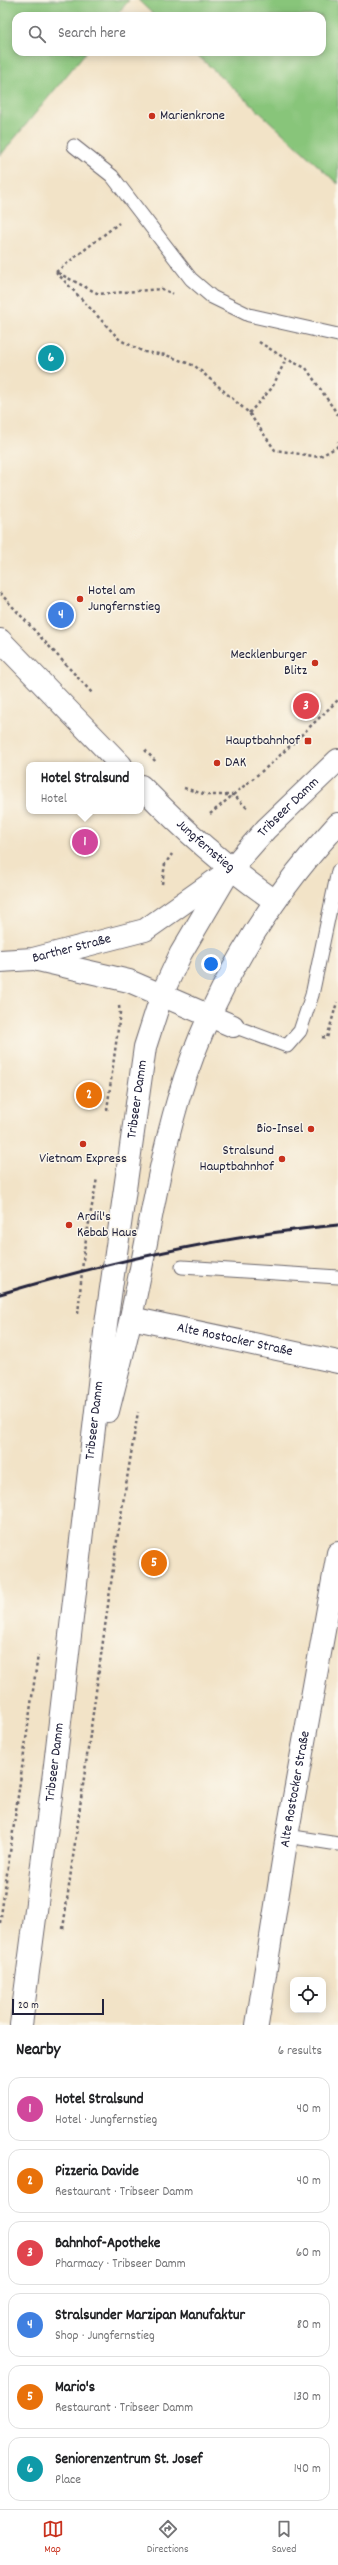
<!DOCTYPE html>
<html lang="en">
<head>
<meta charset="utf-8">
<style>
	body { margin:0; font-family:Dekko,sans-serif; background:#f6f6f6; color:#202124 }
	.controls { position:absolute; right:12px; bottom:12px; display:grid; overflow:hidden; border-radius:8px; box-shadow:0 2px 10px #0003 }
	.controls button { width:36px; height:36px; display:grid; place-items:center; padding:0; border:0; border-bottom:1px solid #e0e0e0; background:#fff; color:#202124; font:20px sans-serif }
	.scale { position:absolute; left:12px; bottom:10px; width:92px; box-sizing:border-box; padding-left:4px; border:2px solid #22223b; border-top:0; font-size:11px; line-height:14px; white-space:nowrap; color:#22223b; -webkit-text-stroke:3px #fbf7ec; paint-order:stroke }
	.you { position:absolute; left:211px; top:964px; width:14px; height:14px; margin:-10px; border:3px solid #fff; border-radius:50%; background:#1a73e8; box-shadow:0 0 0 6px #1a73e833 }
	.badge { display:grid; place-items:center; width:26px; height:26px; border-radius:50%; background:#c8321e; color:#fff; font-size:13px; font-weight:700 }
	.pin { position:absolute; translate:-50% -50%; border:2px solid #fff; box-shadow:0 1px 4px #0006 }
	.popup { position:absolute; left:26px; top:762px; width:118px; height:52px; box-sizing:border-box; display:grid; place-content:center; border-radius:8px; background:#fff; filter:drop-shadow(0 1px 3px #0005); font-size:13px; white-space:nowrap; color:#757577 }
	.popup b { font-size:15px; color:#202124 }
	.popup::after { content:''; position:absolute; left:50%; top:100%; margin-left:-8px; border:8px solid transparent; border-top-color:#fff }
	.list { margin:0; padding:0; list-style:none }
	h2 { display:flex; justify-content:space-between; align-items:center; height:52px; margin:0; padding:0 16px; font-size:17px }
	h2 small { font-size:13px; font-weight:400; color:#757577 }
	.list li { display:grid; grid-template-columns:26px 1fr auto; gap:12px; align-items:center; box-sizing:border-box; height:64px; margin:0 8px 8px; padding:0 8px; border:1px solid #e0e0e0; border-radius:12px }
	.list b { display:block; font-size:15px; white-space:nowrap }
	.list p { margin:0; font-size:13px; white-space:nowrap; color:#757577 }
	.list em { font-size:13px; font-style:normal; color:#757577 }
	.icon { flex:none; width:22px; height:22px; fill:none; stroke:currentColor; stroke-width:2; stroke-linecap:round; stroke-linejoin:round }
	.map { position:relative; flex:none; width:338px; height:2025px; overflow:hidden }
	.search { position:absolute; background:#fff; box-shadow:0 2px 10px #0003; left:12px; right:12px; top:12px; height:44px; display:flex; align-items:center; gap:10px; box-sizing:border-box; padding:0 14px; border-radius:12px; color:#757577; font-size:15px }
	.sheet { height:484px; background:#fff }
	nav { display:flex; justify-content:space-around; align-items:center; box-sizing:border-box; height:56px; border-top:1px solid #e0e0e0; background:#fff; font-size:11px; color:#757577 }
	nav a { display:grid; justify-items:center; gap:2px }
	nav .on { color:#c8321e }
	.map>svg:first-child { display:block }
	.green { fill:#88c57a; stroke:#55745a }
	.lines { fill:none; stroke-linecap:round; stroke-linejoin:round }
	.service-casing { stroke:#6b666c; stroke-width:15 }
	.minor-casing { stroke:#6b666c; stroke-width:24 }
	.secondary-casing { stroke:#6b666c; stroke-width:24 }
	.path { stroke:#6b666c; stroke-width:2.5; stroke-dasharray:3 3; stroke-linecap:butt }
	.service { stroke:#fff; stroke-width:13 }
	.minor { stroke:#fff; stroke-width:22 }
	.secondary { stroke:#fff; stroke-width:22 }
	.rail { stroke:#22223b; stroke-width:3 }
	.poi-dot { fill:#c8321e; stroke:#fbf7ec; stroke-width:1.5 }
	.labels { text-anchor:middle; dominant-baseline:central; stroke-width:3; stroke-linejoin:round; paint-order:stroke }
	.poi-label { font-size:14px; fill:#22223b; stroke:#fbf7ec; text-anchor:start }
	.street-label { font-size:14px; fill:#22223b; stroke:#fbf7ec }
</style>
</head>
<body>
<div class="map">
<svg width="338" height="2025" viewBox="0 0 338 2025">
	<rect width="100%" height="100%" fill="#fbf7ec"/>
	<filter id="ink" filterUnits="userSpaceOnUse"><feTurbulence type="fractalNoise" baseFrequency=".025" numOctaves="2"/><feDisplacementMap in="SourceGraphic" scale="8" xChannelSelector="R" yChannelSelector="G"/><feConvolveMatrix kernelMatrix="1 2 1 2 8 2 1 2 1" color-interpolation-filters="sRGB"/></filter>
	<filter id="wash" filterUnits="userSpaceOnUse"><feTurbulence type="fractalNoise" baseFrequency=".012" numOctaves="4" result="noise"/><feDisplacementMap in="SourceGraphic" scale="16" xChannelSelector="R" yChannelSelector="G"/><feGaussianBlur stdDeviation="0.9" result="paint"/><feColorMatrix in="noise" values="0 0 0 0 0 0 0 0 0 0 0 0 0 0 0 0 0 1.4 0 .05"/><feComposite in="paint" operator="in"/></filter>
	<g filter="url(#wash)">
		<rect width="100%" height="100%" fill="#f2e3c7"/>
		<path class="green" d="M0,0H129L116,16H16V52H86L0,156Z
			M138,0H338V184L194,52H322V16H155Z"/>
	</g>
	<g filter="url(#ink)">
		<g class="lines">
			<defs>
				<path id="service" d="M74,146L112,176L191,279L212,297L249,315L338,335
					M233,1026L287,1046L300,1031L312,995L338,871
					M182,1267L338,1277
					M287,1836L338,1844"/>
				<g id="minor">
					<path d="M0,640L121,765"/>
					<path id="s1" d="M141,786C185,831 223,865 275,901"/>
					<path d="M38,960L129,981L233,1026"/>
					<path id="s2" d="M0,961L33,959L145,930L230,870"/>
					<path id="s3" d="M131,1318L338,1362"/>
					<path id="s4" d="M257,2025L287,1836L338,1553"/>
				</g>
				<g id="secondary">
					<path d="M108,1411C116,1380 124,1349 131,1317C147,1245 157,1172 178,1100C208,998 266,901 338,824"/>
					<path id="s5" d="M21,2025L55,1765L106,1324L145,1047L162,994L181,953L230,870L266,829L338,760"/>
				</g>
			</defs>
			<use href="#service" class="service-casing"/>
			<use href="#minor" class="minor-casing"/>
			<use href="#secondary" class="secondary-casing"/>
			<path class="path" d="M56,272L120,340L144,352L166,355L195,366L249,413L275,450L319,457L337,447L338,442
				M56,272L119,223
				M58,273L99,294L162,289L173,294
				M259,342L286,359L306,368L338,415
				M249,413L272,388L286,359
				M0,593L93,694
				M145,750L157,763
				M184,788L207,795H234L248,809
				M210,814L273,762L338,700
				M162,884L165,864L172,854
				M322,1037L327,1038L337,1002
				M107,1110L120,1014L119,1006
				M78,1314L84,1250L97,1178
				M0,1923L38,1655
				M63,1929L118,1533L138,1412"/>
			<use href="#service" class="service"/>
			<use href="#minor" class="minor"/>
			<use href="#secondary" class="secondary"/>
			<path class="rail" d="M0,1294C111,1261 223,1236 338,1225"/>
		</g>
	</g>
	<g class="poi-dot">
		<circle cx="152" cy="116" r="4"/>
		<circle cx="80" cy="599" r="4"/>
		<circle cx="315" cy="663" r="4"/>
		<rect x="304" y="737" width="8" height="8" rx="2"/>
		<circle cx="217" cy="763" r="4"/>
		<circle cx="311" cy="1129" r="4"/>
		<circle cx="83" cy="1144" r="4"/>
		<circle cx="282" cy="1159" r="4"/>
		<circle cx="69" cy="1225" r="4"/>
	</g>
	<g class="labels">
		<g class="poi-label">
			<text x="160" y="116">Marienkrone</text>
			<text x="88" y="591">Hotel am<tspan x="88" dy="16">Jungfernstieg</tspan></text>
			<text x="307" y="655" text-anchor="end">Mecklenburger<tspan x="307" dy="16">Blitz</tspan></text>
			<text x="300" y="741" text-anchor="end">Hauptbahnhof</text>
			<text x="225" y="763">DAK</text>
			<text x="303" y="1129" text-anchor="end">Bio-Insel</text>
			<text x="274" y="1151" text-anchor="end">Stralsund<tspan x="274" dy="16">Hauptbahnhof</tspan></text>
			<text x="83" y="1159" text-anchor="middle">Vietnam Express</text>
			<text x="77" y="1217">Ardil's<tspan x="77" dy="16">Kebab Haus</tspan></text>
		</g>
		<g class="street-label">
			<text stroke="none"><textPath href="#s5" startOffset="1269">Tribseer Damm</textPath></text>
			<text stroke="none"><textPath href="#s1" startOffset="88">Jungfernstieg</textPath></text>
			<text stroke="none"><textPath href="#s2" startOffset="73">Barther Straße</textPath></text>
			<text stroke="none"><textPath href="#s5" startOffset="933">Tribseer Damm</textPath></text>
			<text stroke="none"><textPath href="#s3" startOffset="106">Alte Rostocker Straße</textPath></text>
			<text stroke="none"><textPath href="#s5" startOffset="609">Tribseer Damm</textPath></text>
			<text stroke="none"><textPath href="#s5" startOffset="265">Tribseer Damm</textPath></text>
			<text stroke="none"><textPath href="#s4" startOffset="239">Alte Rostocker Straße</textPath></text>
		</g>
	</g>
</svg>
<div class="controls">
<button><svg class="icon" aria-label="locate" viewBox="0 0 24 24"><circle cx="12" cy="12" r="6"/><path d="M12 2v4M12 18v4M2 12h4M18 12h4"/></svg></button>
</div>
<div class="scale">20 m</div>
<div class="you"></div>
<div class="pin badge" style="left:85px;top:842px;background:#d1479c">1</div>
<div class="popup"><b>Hotel Stralsund</b>Hotel</div>
<div class="pin badge" style="left:89px;top:1095px;background:#e8710a">2</div>
<div class="pin badge" style="left:306px;top:706px;background:#e0444e">3</div>
<div class="pin badge" style="left:61px;top:615px;background:#3f7fe0">4</div>
<div class="pin badge" style="left:154px;top:1563px;background:#e8710a">5</div>
<div class="pin badge" style="left:51px;top:358px;background:#0f9aa8">6</div>
<div class="search"><svg class="icon" aria-label="search" viewBox="0 0 24 24"><circle cx="10" cy="10" r="6"/><path d="M15 15l6 6"/></svg>Search here</div>
</div>
<section class="sheet">
<h2>Nearby<small>6 results</small></h2>
<ul class="list">
<li><span class="badge" style="background:#d1479c">1</span><div><b>Hotel Stralsund</b><p>Hotel · Jungfernstieg</p></div><em>40 m</em></li>
<li><span class="badge" style="background:#e8710a">2</span><div><b>Pizzeria Davide</b><p>Restaurant · Tribseer Damm</p></div><em>40 m</em></li>
<li><span class="badge" style="background:#e0444e">3</span><div><b>Bahnhof-Apotheke</b><p>Pharmacy · Tribseer Damm</p></div><em>60 m</em></li>
<li><span class="badge" style="background:#3f7fe0">4</span><div><b>Stralsunder Marzipan Manufaktur</b><p>Shop · Jungfernstieg</p></div><em>80 m</em></li>
<li><span class="badge" style="background:#e8710a">5</span><div><b>Mario's</b><p>Restaurant · Tribseer Damm</p></div><em>130 m</em></li>
<li><span class="badge" style="background:#0f9aa8">6</span><div><b>Seniorenzentrum St. Josef</b><p>Place</p></div><em>140 m</em></li>
</ul>
</section>
<nav>
<a class="on"><svg class="icon" aria-label="map" viewBox="0 0 24 24"><path d="M3 6l6-2 6 2 6-2v14l-6 2-6-2-6 2zM9 4v14M15 6v14"/></svg>Map</a>
<a><svg class="icon" aria-label="directions" viewBox="0 0 24 24"><path d="M12 3l9 9-9 9-9-9zM9 14v-3h6M13 9l2 2-2 2"/></svg>Directions</a>
<a><svg class="icon" aria-label="saved" viewBox="0 0 24 24"><path d="M7 4h10v16l-5-4-5 4z"/></svg>Saved</a>
</nav>
</body>
</html>
